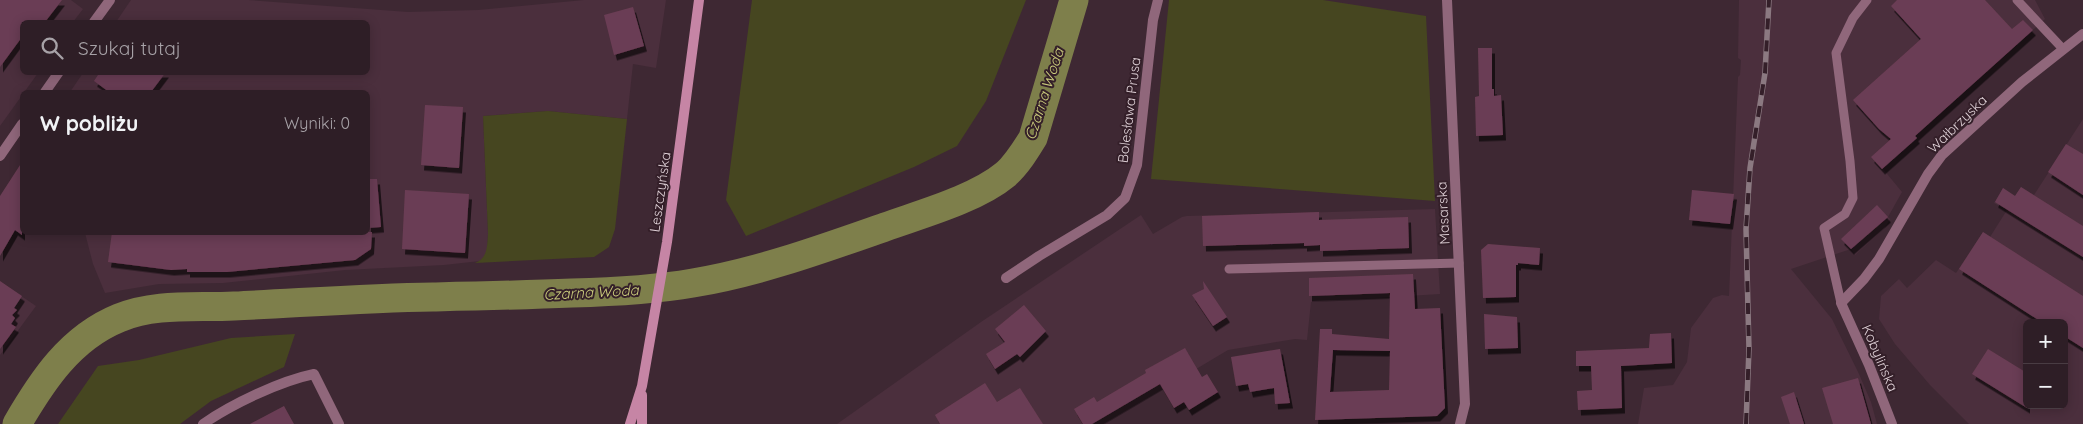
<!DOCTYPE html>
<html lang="pl">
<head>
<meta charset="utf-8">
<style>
	body { margin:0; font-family:Quicksand,sans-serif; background:#36272e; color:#f1f3f6 }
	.controls { position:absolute; right:15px; bottom:15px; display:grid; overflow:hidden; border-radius:8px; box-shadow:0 2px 12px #0003 }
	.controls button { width:45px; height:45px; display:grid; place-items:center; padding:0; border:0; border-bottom:1px solid #493c43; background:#2e1e26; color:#f1f3f6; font:25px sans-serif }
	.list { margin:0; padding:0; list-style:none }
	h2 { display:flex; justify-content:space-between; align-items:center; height:65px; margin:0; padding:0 20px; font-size:21px }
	h2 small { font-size:16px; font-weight:400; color:#a7a2a7 }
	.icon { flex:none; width:28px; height:28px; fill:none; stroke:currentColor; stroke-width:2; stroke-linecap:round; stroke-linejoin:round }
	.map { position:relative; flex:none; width:2083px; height:424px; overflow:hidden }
	.search { position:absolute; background:#2e1e26; box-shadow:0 2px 12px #0003; left:20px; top:20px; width:350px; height:55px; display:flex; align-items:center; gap:12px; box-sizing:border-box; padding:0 18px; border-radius:8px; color:#a7a2a7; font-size:19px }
	.panel { position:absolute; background:#2e1e26; box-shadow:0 2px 12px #0003; left:20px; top:90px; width:350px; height:145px; border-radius:8px }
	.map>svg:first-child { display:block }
	.built { fill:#4b2f3d; fill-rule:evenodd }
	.green { fill:#464620 }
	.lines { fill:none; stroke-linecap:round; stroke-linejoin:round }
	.river { stroke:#7e7f4b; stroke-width:29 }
	.building { fill:#6b3d54; fill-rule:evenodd; filter:url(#shadow) }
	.service { stroke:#90677b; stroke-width:9 }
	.minor { stroke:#90677b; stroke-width:10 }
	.tertiary { stroke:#90677b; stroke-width:10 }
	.secondary { stroke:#c685a5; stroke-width:10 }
	.rail-casing { stroke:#8b7981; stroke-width:5.5 }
	.rail { stroke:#341f29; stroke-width:4; stroke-dasharray:11; stroke-linecap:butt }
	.labels { text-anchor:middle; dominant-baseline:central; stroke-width:4; stroke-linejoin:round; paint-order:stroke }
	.street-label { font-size:14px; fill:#dfd1d7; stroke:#341f29 }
	.water-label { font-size:15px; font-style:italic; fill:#cacc7c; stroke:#341f29 }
</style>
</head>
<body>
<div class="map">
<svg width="2083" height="424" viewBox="0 0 2083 424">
	<defs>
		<filter id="shadow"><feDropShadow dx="3" dy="5.5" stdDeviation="0" flood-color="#0009"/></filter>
	</defs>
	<rect width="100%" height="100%" fill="#3e2833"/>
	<path class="built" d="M0,0H71L83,9L73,22H22V72L38,73L0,126Z
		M131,0H248L408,12L478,10L584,0H666L656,68L633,64L627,119L548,111L483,116L488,234L487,254L480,261L444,265L345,270L223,283L159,284L105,293L93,264L85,233L368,232V92H70L83,73L368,72V22H116Z
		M1739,0H2035L2045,19L1915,136L1917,138L1883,169L1902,192L1888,217L1890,219L1884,229L1855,255L1851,249L1791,269L1832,319L1859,374L1871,402L1877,424H1638L1644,388L1673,385L1687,362L1691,328L1713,298L1722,295L1729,296L1738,77L1740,75L1741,60L1738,58Z
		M2083,119V424H1969L1930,385L1895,344L1879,319L1881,296L1899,279L1907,288L1936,260L1956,273L1983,232L1990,237L2007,210L1994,203L2003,188L2015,196L2021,187L2034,195ZM2027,323H2064V405H2027Z
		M1435,209L1440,294L1311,302L1307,340L1295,339L1228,350L1104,424H837L981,322L1141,215L1153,234L1182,217L1187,216Z
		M2,283L36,306L0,355V288Z"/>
	<path class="green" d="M752,0H1026L986,101L957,146L914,167L746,236L726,200Z
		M1169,0H1323L1426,16L1435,201L1151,179Z
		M548,111L627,119L615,229L609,247L594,257L475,263C488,258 487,246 488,234L483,116Z
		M295,334L284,367L211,401L180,424H58L98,366L139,360L231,338Z"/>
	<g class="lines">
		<path class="river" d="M17,424C42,381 70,338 119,318C156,303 194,308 234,306C300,303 366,298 433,297C479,296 526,295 572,293C612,292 653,290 693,283C759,272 822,249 885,227C921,214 976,199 1006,174C1017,164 1025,151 1033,138L1074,0"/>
	</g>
	<path class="building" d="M0,0H62L45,22H22V37L0,67Z
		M1897,0H1985L2012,29L2023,20L2033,30L1915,136L1917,138L1882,169L1871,157L1891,139L1879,129L1853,100L1921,39L1891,6Z
		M633,7L644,46L614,55L604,15Z
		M1478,48H1492V89H1494V96L1501,95L1503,135L1476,136L1475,97L1479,96Z
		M100,72H166L151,92H109L94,81Z
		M425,105L463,107L459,168L421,165Z
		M2066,144L2083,154V195L2048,172Z
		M22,162V235L15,230L0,256V196Z
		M368,179H377L381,227L368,228Z
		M2021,187L2083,226V257L1995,202L2003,188L2015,196Z
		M405,190L469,194L465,253L402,249Z
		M1692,190L1734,194L1730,224L1689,220Z
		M1877,205L1888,217L1851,249L1841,239Z
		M1319,212V220L1408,217L1409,248L1320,251V245L1304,246V243L1203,246L1202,216Z
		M112,232H372L371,249L355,260L227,272H187V269L171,270L108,262Z
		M1983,232L2083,296V348L2064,336V323H2043L1959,269Z
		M1488,244L1540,248L1539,265L1518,263V265H1516V297L1483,298L1481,250Z
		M1413,274L1415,309L1440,308L1445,408L1437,416L1315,420L1320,329H1332V334L1389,339L1390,293L1309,296V278ZM1333,350L1390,351L1389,390L1330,392Z
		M0,281L22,296L14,308L17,310L12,315L15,318L11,324L16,327L0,349Z
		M1203,281L1227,317L1213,326L1192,295L1204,289Z
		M1024,305L1046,331L1020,357L1017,354L995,369L986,354L1005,342L995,329Z
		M1484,314L1517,317L1518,348L1485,349Z
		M1671,333L1672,363L1621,366L1622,408L1578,410L1577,391L1592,390L1591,366H1576V351L1649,348L1650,334Z
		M1185,348L1202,377L1207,374L1218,392L1189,410L1184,402L1174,408L1160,384L1092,424H1083L1074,409L1094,397L1097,402L1146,373L1145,370Z
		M1280,349L1290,403L1275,404L1274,388L1250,392L1248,384L1236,386L1231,357Z
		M1988,349L2027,373V408L1972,374Z
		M1858,378L1871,424H1833L1822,388Z
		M985,383L997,402L1020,388L1043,424H940L935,415Z
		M1794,392L1804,424H1790L1781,397Z
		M284,406L294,424H250Z"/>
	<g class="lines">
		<path class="service" d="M2017,0L2063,49
			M1229,269L1459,263
			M1841,303L1824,228L1845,214L1853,198L1850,161L1836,53L1853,18L1867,0"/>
		<path class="minor" d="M1447,0L1465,404L1460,424
			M1006,278L1039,256L1107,215L1125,198L1137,165L1153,20L1158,0
			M203,424C232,404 280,381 314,374L339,424
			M1892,424L1869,365L1841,303L1864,279L1879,259L1928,174L1942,155L2022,82L2083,34"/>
		<path class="tertiary" d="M94,22L110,0
			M45,92L59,72
			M0,156L22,124"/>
		<path class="secondary" d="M642,395V424
			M630,424L642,386L667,242L699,0"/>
		<defs>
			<path id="rail" d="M1746,424L1749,349L1746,229L1750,168L1765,73L1769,0"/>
		</defs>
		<use href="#rail" class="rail-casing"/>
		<use href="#rail" class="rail"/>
	</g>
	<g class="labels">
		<g class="street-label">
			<text transform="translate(1129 110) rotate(-83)">Bolesława Prusa</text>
			<text transform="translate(1957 124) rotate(-44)">Wałbrzyska</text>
			<text transform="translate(660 192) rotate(-82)">Leszczyńska</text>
			<text transform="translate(1443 213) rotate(-93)">Masarska</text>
			<text transform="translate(1880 358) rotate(67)">Kobylińska</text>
		</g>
		<g class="water-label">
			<text transform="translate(1044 94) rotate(-72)">Czarna Woda</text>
			<text transform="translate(591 292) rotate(-3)">Czarna Woda</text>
		</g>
	</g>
</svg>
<div class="controls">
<button>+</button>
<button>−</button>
</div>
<div class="search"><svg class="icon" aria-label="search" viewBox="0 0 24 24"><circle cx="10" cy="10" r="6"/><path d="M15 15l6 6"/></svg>Szukaj tutaj</div>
<section class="panel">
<h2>W pobliżu<small>Wyniki: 0</small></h2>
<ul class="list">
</ul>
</section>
</div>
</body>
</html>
